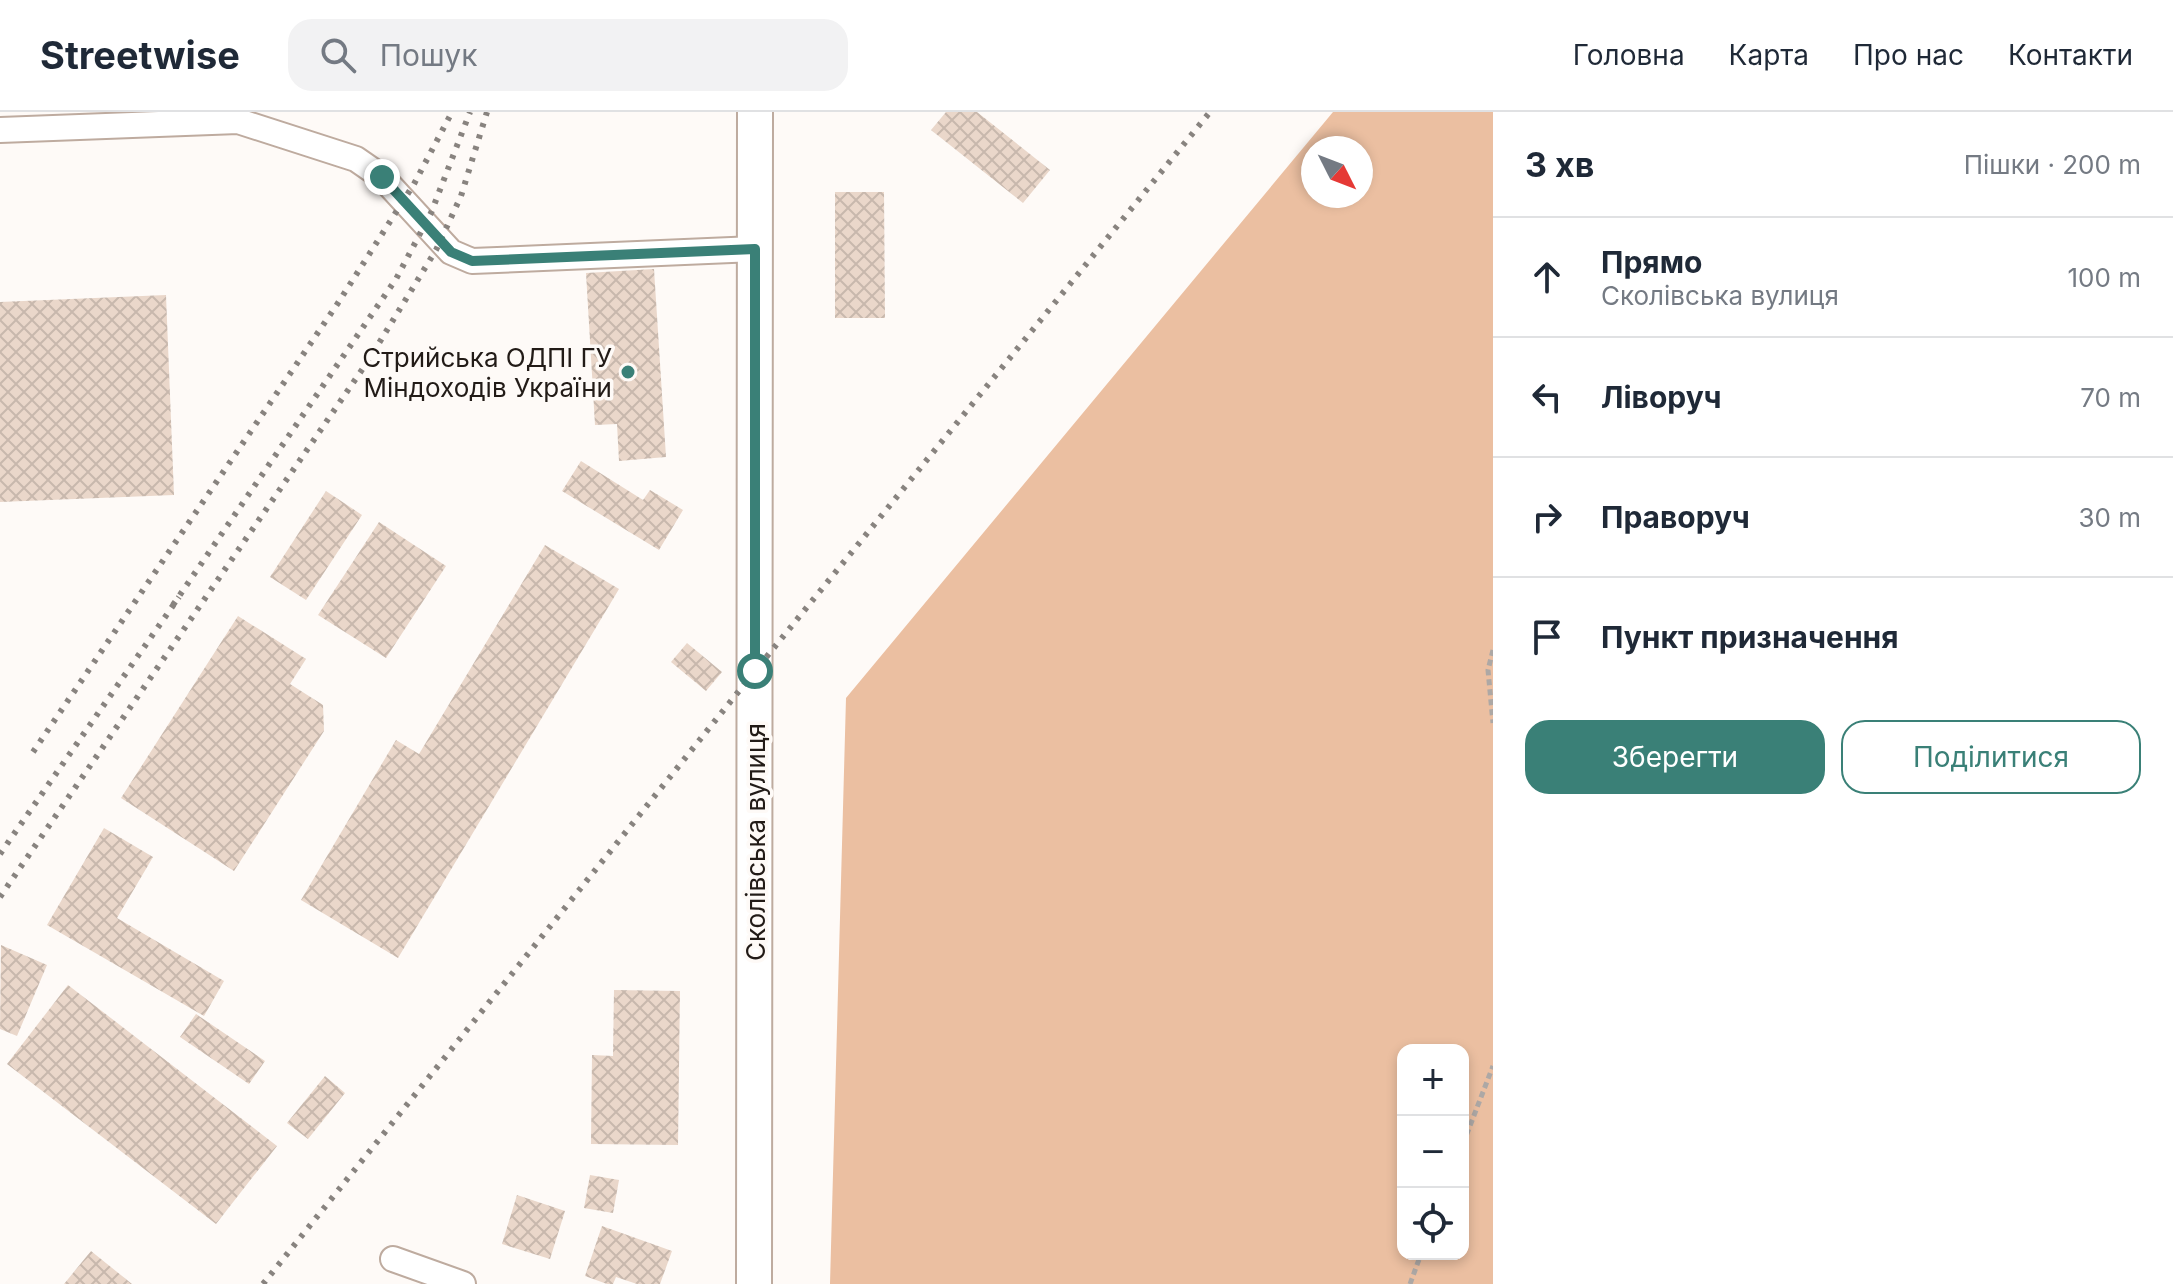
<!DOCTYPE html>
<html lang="uk">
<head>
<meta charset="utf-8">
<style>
	body { margin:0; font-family:Inter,sans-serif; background:#f2f2f3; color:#1f2937 }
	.controls { position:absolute; right:24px; bottom:24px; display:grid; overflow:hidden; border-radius:16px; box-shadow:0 4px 12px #0003 }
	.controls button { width:72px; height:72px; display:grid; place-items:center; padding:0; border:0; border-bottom:2px solid #e0e1e3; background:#fff; color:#1f2937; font:40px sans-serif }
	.compass { position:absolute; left:1301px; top:24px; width:72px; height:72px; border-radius:50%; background:#fff; box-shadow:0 4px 12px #0003; rotate:132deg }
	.stop { position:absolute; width:24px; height:24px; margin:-18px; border:6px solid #3a8077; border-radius:50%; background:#fff }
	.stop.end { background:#3a8077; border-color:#fff; box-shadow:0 2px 8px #0008 }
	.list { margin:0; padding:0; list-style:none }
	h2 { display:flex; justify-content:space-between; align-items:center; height:104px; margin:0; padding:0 32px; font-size:34px }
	h2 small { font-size:26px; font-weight:400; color:#747a83 }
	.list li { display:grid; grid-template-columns:52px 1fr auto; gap:24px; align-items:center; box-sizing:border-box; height:120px; padding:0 32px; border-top:2px solid #e0e1e3 }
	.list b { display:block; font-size:30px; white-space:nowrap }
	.list p { margin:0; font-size:26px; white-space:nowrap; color:#747a83 }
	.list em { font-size:26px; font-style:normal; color:#747a83 }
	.actions { display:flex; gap:16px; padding:24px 32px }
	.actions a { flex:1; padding:18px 0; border:2px solid #3a8077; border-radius:24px; text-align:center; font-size:28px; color:#3a8077 }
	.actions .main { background:#3a8077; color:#fff }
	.icon { flex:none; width:44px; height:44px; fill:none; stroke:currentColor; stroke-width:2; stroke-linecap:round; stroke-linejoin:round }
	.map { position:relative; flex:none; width:1493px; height:1172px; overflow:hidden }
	header { display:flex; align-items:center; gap:48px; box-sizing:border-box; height:112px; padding:0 40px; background:#fff; border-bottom:2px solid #e0e1e3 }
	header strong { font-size:38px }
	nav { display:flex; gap:44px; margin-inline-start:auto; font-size:28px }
	.search { width:560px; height:72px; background:#f2f2f3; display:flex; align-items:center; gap:20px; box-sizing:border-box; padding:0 28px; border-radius:24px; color:#747a83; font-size:30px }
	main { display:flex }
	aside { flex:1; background:#fff }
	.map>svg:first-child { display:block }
	.park { fill:#ebbfa1; fill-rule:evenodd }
	.building { fill:url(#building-cross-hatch) }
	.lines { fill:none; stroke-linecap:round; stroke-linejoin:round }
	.street-casing { stroke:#beab9f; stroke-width:28 }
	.secondary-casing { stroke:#beab9f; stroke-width:38 }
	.path { stroke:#ada8a5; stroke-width:5; stroke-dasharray:6 4; stroke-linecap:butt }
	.street { stroke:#fff; stroke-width:24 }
	.secondary { stroke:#fff; stroke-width:34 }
	.rail { stroke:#88837f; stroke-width:6; stroke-dasharray:4 8; stroke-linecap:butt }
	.route { stroke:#3a8077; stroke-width:10 }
	.poi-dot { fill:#3a8077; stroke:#fefaf7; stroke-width:3 }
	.labels { text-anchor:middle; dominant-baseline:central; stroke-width:7; stroke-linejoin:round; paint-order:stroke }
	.poi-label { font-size:26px; fill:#221b17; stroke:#fefaf7; text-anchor:end }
	.street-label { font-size:26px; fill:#221b17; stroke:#fefaf7 }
</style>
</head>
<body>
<header>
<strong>Streetwise</strong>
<div class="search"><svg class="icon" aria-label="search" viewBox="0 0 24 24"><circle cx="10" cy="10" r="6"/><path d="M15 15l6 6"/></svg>Пошук</div>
<nav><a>Головна</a><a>Карта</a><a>Про нас</a><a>Контакти</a></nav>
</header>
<main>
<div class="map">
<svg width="1493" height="1172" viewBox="0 0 1493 1172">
	<defs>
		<pattern id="building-cross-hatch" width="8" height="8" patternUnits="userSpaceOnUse" patternTransform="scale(2)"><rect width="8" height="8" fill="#ead7ca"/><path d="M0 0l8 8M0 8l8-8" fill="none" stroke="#c8b8ad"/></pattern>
	</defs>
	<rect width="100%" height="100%" fill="#fefaf7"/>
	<path class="park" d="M1333,0H1493V1172H830L846,586ZM1313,36H1361V84H1313ZM1403,938H1463V1142H1403Z"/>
	<path class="building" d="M946,0H977L1050,58L1023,91L931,18Z
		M835,80H884L885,206H835Z
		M654,157L666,345L619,349L617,312L595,313L586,161Z
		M166,183L174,383L0,390V190Z
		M581,349L643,388L650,378L683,398L659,438L562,379Z
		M326,379L362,403L306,488L270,465Z
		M379,410L446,454L386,546L318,503Z
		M545,433L619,477L398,846L301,788L396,628L419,642Z
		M238,504L306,547L290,572L323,593L324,619L234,759L121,686Z
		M687,531L722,560L706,579L671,550Z
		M104,716L153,745L117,806L224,869L204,904L47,813Z
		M1,833L47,853L17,924L0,917Z
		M68,873L277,1034L216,1112L7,952Z
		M614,878L680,879L678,1033L591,1032L592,943L613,944Z
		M196,902L265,949L249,972L180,925Z
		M325,964L345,981L308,1027L287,1011Z
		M590,1063L619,1068L613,1101L584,1096Z
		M517,1083L565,1099L550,1147L502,1132Z
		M602,1114L672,1139L660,1172H637L616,1165L613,1172H607L585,1164Z
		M91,1139L132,1172H64Z"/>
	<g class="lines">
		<defs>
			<path id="street" d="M0,18L238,9L356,47L382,65L451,140L472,149L755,137
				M393,1147L463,1172"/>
			<path id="secondary" d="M754,1172L755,0"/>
		</defs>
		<use href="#street" class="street-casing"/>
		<use href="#secondary" class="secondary-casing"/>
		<path class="path" d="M1493,538L1488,558L1493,611
			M1463,1032L1493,954
			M1410,1172L1421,1142"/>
		<use href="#street" class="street"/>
		<use href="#secondary" class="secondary"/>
		<path class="rail" d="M173,493L396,167L431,101L470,0
			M33,640L338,191L414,72L452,0
			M0,742L179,485
			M0,785L368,249L436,138L461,84L487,0
			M263,1172L755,559L1210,0"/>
	</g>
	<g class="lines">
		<path class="route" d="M382,65L451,140L472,149L755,137V559"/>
	</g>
	<circle class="poi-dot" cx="628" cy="260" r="8"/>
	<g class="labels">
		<g class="poi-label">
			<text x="612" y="245">Стрийська ОДПІ ГУ<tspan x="612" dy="30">Міндоходів України</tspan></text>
		</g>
		<g class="street-label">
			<text transform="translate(755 730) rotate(-90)">Сколівська вулиця</text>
		</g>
	</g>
</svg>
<div class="controls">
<button>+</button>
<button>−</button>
<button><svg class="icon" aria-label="locate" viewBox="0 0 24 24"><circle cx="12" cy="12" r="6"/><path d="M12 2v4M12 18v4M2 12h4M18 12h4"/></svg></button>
</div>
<svg class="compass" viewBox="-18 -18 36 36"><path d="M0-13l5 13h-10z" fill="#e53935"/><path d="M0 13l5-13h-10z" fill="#747a83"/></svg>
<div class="stop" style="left:755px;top:559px"></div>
<div class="stop end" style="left:382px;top:65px"></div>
</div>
<aside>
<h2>3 хв<small>Пішки · 200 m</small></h2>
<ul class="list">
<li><svg class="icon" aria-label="ahead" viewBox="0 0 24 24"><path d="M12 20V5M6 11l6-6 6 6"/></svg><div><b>Прямо</b><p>Сколівська вулиця</p></div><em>100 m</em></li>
<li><svg class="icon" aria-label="left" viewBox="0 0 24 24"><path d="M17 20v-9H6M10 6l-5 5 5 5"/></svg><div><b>Ліворуч</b></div><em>70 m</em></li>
<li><svg class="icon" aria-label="right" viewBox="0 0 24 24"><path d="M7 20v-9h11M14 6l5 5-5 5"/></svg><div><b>Праворуч</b></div><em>30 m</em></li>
<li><svg class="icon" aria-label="arrive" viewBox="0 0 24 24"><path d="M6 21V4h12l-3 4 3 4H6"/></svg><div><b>Пункт призначення</b></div></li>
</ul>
<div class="actions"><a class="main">Зберегти</a><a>Поділитися</a></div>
</aside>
</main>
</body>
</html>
